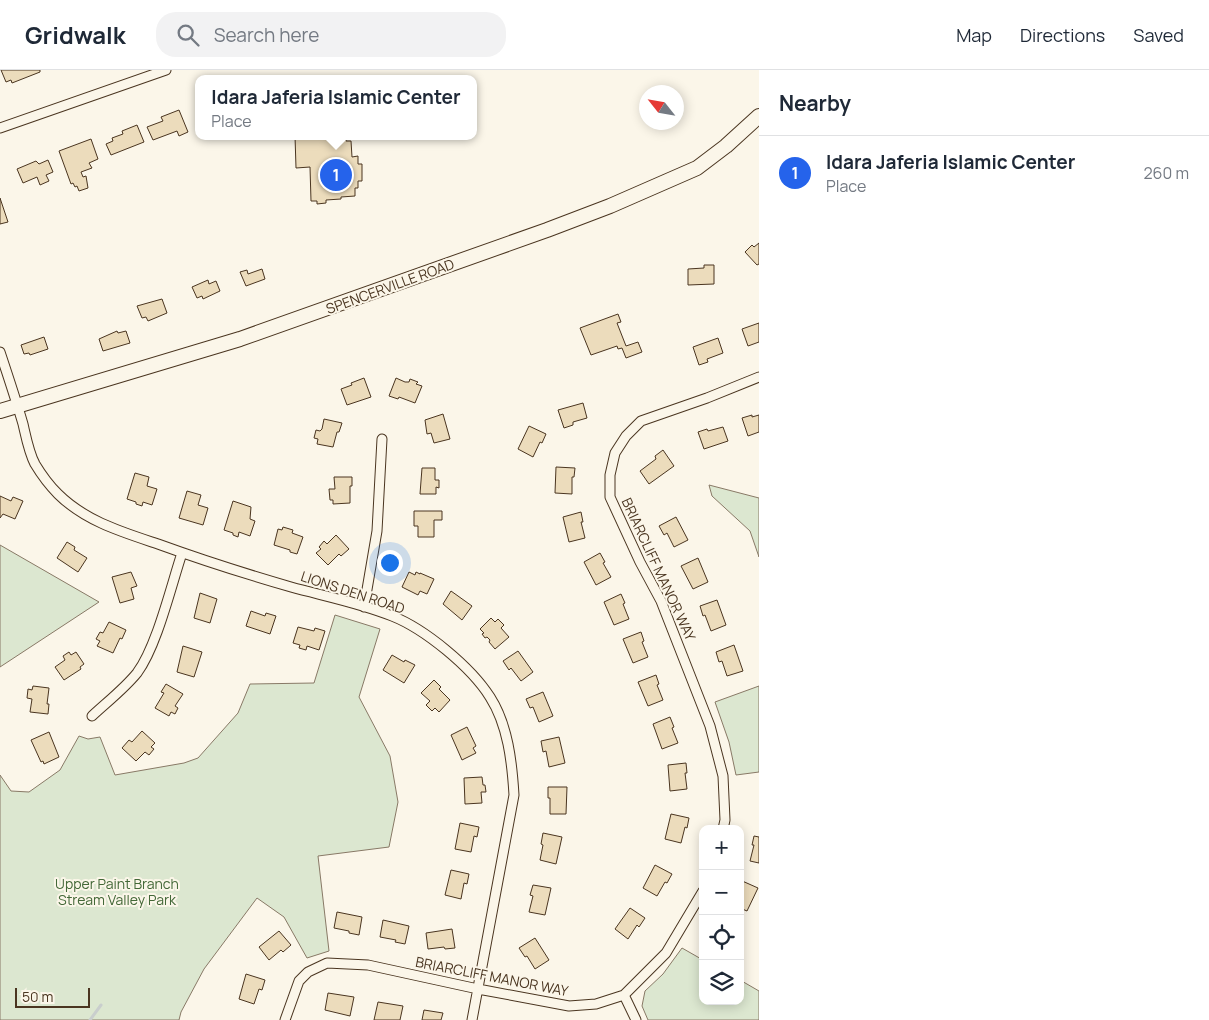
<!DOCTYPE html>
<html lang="en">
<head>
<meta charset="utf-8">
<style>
	body { margin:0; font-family:Manrope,sans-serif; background:#f2f2f3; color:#1f2937 }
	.controls { position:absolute; right:15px; bottom:15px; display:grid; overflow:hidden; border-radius:10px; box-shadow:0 2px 12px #0003 }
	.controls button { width:45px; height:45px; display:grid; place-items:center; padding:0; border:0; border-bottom:1px solid #e0e1e3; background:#fff; color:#1f2937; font:25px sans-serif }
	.compass { position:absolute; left:639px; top:15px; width:45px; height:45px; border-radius:50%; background:#fff; box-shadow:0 2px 12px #0003; rotate:301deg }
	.scale { position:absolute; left:15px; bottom:12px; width:75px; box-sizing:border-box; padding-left:5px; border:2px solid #4a3520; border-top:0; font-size:14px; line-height:18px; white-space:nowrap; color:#4a3520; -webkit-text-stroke:4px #fbf6e9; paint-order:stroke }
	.you { position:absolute; left:389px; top:492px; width:18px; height:18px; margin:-12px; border:4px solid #fff; border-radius:50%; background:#1a73e8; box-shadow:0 0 0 8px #1a73e833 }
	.badge { display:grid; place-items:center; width:32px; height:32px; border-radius:50%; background:#2563eb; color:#fff; font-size:16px; font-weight:700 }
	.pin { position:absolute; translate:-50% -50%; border:2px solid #fff; box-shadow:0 1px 5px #0006 }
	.popup { position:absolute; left:195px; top:5px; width:282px; height:65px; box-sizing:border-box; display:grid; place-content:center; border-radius:10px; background:#fff; filter:drop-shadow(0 1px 4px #0005); font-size:16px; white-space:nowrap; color:#747a83 }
	.popup b { font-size:19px; color:#1f2937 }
	.popup::after { content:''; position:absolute; left:50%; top:100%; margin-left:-10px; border:10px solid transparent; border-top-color:#fff }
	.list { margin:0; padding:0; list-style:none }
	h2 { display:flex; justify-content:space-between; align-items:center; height:65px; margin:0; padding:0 20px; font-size:21px }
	h2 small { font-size:16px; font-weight:400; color:#747a83 }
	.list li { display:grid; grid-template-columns:32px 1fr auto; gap:15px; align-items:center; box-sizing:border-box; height:75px; padding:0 20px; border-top:1px solid #e0e1e3 }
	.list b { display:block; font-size:19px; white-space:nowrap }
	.list p { margin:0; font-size:16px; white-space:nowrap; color:#747a83 }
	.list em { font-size:16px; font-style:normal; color:#747a83 }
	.icon { flex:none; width:28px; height:28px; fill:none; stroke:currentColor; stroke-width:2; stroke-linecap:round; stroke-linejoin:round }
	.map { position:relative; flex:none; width:759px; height:950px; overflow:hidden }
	header { display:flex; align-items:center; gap:30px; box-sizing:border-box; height:70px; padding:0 25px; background:#fff; border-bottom:1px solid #e0e1e3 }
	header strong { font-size:24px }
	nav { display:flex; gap:28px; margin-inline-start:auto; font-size:18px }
	.search { width:350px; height:45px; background:#f2f2f3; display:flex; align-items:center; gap:12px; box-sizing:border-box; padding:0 18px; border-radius:20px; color:#747a83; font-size:19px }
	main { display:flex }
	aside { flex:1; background:#fff }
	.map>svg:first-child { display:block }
	.green { fill:#dce7d0; stroke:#887966 }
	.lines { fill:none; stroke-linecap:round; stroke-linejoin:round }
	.stream { stroke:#c9cecd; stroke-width:3 }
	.building { fill:#ecdcbc; stroke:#4a3520 }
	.minor-casing { stroke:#4a3520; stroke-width:11 }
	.primary-casing { stroke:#4a3520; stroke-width:16 }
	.minor { stroke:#fbf6e9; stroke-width:9 }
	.primary { stroke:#fbf6e9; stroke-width:14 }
	.labels { text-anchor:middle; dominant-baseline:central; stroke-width:4; stroke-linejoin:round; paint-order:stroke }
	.street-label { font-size:14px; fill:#4a3520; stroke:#fbf6e9 }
	.park-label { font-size:14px; fill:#436837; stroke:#fbf6e9 }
</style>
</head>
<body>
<header>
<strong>Gridwalk</strong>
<div class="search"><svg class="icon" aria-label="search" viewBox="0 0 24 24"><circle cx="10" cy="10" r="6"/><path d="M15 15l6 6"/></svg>Search here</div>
<nav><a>Map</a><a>Directions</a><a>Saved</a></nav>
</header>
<main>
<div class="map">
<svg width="759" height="950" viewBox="0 0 759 950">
	<rect width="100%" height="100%" fill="#fbf6e9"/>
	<path class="green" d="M709,415L759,428V487L750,461L712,426Z
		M0,475L99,532L0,597Z
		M335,545L380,559L359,627L390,686L398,732L389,777L318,786L329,881L307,888L284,847L257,828L204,899L181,942L179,950H0V705L11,721L29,722L60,700L79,666L88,669L100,667L115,705L184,693L198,688L238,643L250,614L314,613Z
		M759,616V702L736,705L729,672L715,632Z
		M682,878L703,890V931H740V910L759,921V950H648L642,936L645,921L663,904Z"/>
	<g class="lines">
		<path class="stream" d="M90,950L101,935"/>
	</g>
	<path class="building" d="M1,0H40V2L12,13L11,10L6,12Z
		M179,40L188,62L179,66L177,61L153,70L147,57L163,51L161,47Z
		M137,55L144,72L111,85L106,74L113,71L112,68L123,64L122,61Z
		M295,66H346V71H351L352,87L358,86V94H362V111H358V118H355V126L341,127V129L326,130V133L317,134V131H311L310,97L296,98Z
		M91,69L98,89L89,93L92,98L81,102L83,107L86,106L88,118L79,121L77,116L75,117L73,113L71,114L59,81Z
		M48,90L53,102L46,105L49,111L40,115L37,107L23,113L17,99L36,91L39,94Z
		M0,128L8,152L0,154Z
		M759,173V194L757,195L745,182L752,175L754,177Z
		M704,195H714V214L688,215V199L704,198Z
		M262,199L265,209L246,216L240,202L247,200L248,204Z
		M208,210L209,214L216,211L220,221L203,229L202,226L197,228L192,217Z
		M162,229L167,243L148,251L146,247L142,248L137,236Z
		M618,244L621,252L617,253L626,276L638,272L642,282L626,288L622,278L618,279L617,276L591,285L580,258Z
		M759,253V272L748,276L742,259Z
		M117,261L118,263L126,261L130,273L103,281L99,269Z
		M44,267L48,279L30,285L29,283L24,284L21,275Z
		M718,268L723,283L707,289L708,292L699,295L693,277Z
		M364,308L371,327L347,335L341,319L352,315L351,313Z
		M396,308L405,312H409L410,309L418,312L416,314L422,316L415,333L399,327L398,329L389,326Z
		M583,333L587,348L573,352V355L564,358L558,340Z
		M443,344L450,369L434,373L431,363L427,364L425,350Z
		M752,345V347L759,345V362L748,366L742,348Z
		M324,349L342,353L339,362H337L333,377L317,374L318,369L314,368L316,360L320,361L322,359Z
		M529,356L546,364L542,373L540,372L533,387L518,379Z
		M723,357L728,371L704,379L698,362L707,359L708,361Z
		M663,380L674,396L649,414L640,401L656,389L655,386Z
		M556,397L575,398L574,407H572V424L555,423Z
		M422,398H435V410H439V418L436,417V424H420Z
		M135,403L149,407L147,416L157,419L152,435L143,432L142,436L136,434V432L127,429Z
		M334,407H352V416H350V433L333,434V430H330L329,419H335Z
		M187,421L201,425L198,435L208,438L203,455L179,448Z
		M0,426L11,431L13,427L23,431L15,449L3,444L0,448Z
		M233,431L251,437L250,449L255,451L250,466L239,462L238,467L233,465V463L224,460Z
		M414,441H442V450H434V467H418V456H414Z
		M581,442L583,452H581L585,468L569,472L563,447Z
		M676,447L688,470L674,477L667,463L664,465L659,456Z
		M283,457L293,460L292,463L303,467L297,484L290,482V480L274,475L278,459L282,460Z
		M336,465L349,479L341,486L339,484L328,495L316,483L321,479L319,477L324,471L327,474Z
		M67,472L75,477L74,480L87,488L78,502L57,488Z
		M600,483L605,492L603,493L611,507L596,515L584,492Z
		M698,488L708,512L693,519L681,496Z
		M131,502L137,516L131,518L134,529L120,533L112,507Z
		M409,502L415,505L416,502L420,504V503L434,509L427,524L420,521L418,525L402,517Z
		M451,521L472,536L462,550L443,534Z
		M200,523L217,529L210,553L194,548Z
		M621,524L625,533L623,534L629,549L614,555L604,532Z
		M717,530L726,555L711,561L705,545L703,546L700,536Z
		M251,541L265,546L266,543L276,546L270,564L246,556Z
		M491,548L495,552L498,549L504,555L501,558L509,567L495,579L489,572L490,570L487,567L485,568L482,564L484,563L480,559Z
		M109,552L126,560L122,569L120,568L113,583L97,576L100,571L96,569L100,562L103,563Z
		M298,557L314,561L315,558L325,561L319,580L307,576L306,580L299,578L300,575L293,573Z
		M641,562L644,571L642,572L648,587L633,593L623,569Z
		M734,575L743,601L727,606L722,591L719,592L716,582Z
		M183,576L202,582L194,607L177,602Z
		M518,581L533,602L521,611L511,598L509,600L503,591Z
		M69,582L71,585L76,582L84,594L80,597L81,599L64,610L55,597L65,590L63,586Z
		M392,585L404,592L405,590L415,595L404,613L383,600Z
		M656,605L659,614L657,615L663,630L648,636L638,612Z
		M434,610L441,617L439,619L450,630L439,642L435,638L432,641L426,635L430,631L421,623Z
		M166,614L183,624L175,636L178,638L175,644L171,642L169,646L155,638L164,623L161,622Z
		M33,616L49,618L47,634H49L48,644L30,642L32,629L27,628L28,619L32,620Z
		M543,622L553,646L539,652L533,637L530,638L526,629Z
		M670,647L674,657L672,658L678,673L662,679L653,654Z
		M467,657L476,676L473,678L476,683L462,690L451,665Z
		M142,661L155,673L151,677L154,679L149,685L145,682L136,691L122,678L129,670L132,672Z
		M49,662L59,687L44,694L43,691L41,692L31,670Z
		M559,667L565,693L549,697L546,681L543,682L541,671Z
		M686,693L687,703H685L687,719L670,721L668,695Z
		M482,707L483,715H485L486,722H481L482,733L465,734L464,708Z
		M548,717H567L566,744H550V728H548Z
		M671,744L689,748L687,758L685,757L681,773L665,769Z
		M460,753L479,757L477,767L474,766L471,782L455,779Z
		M543,763L562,767L556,794L540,790L543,775L541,774Z
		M754,766L759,767V793L750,791L754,775H752Z
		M655,795L672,804L667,813L665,812L657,826L643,818Z
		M451,800L469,804L467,814L464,813L461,829L445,825Z
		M740,810L758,818L747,841L740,838Z
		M533,815L551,818L545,845L529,842L533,826L530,825Z
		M630,838L645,848L639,857L637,855L628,869L615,859Z
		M337,842L362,847L359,865L349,863V861L334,858Z
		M383,850L409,856L405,874L395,872L396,870L380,867Z
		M452,859L455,878L445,879L444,877L428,879L426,863Z
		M279,861L291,875L283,882L281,880L269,890L259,877Z
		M535,868L549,890L535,899L527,886L525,887L519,878Z
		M246,904L265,910L262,920L259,919L254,934L239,929Z
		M328,923L354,927L350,946L325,940Z
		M378,932L403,936L400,950H374Z
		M424,940L443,943L441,950H422Z"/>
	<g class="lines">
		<defs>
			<path id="minor" d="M0,58L166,0
				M0,282C8,306 16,330 23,354C26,367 29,383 35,394C41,404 49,415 58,424C85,451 122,462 158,474C202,490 246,504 291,517C324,526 360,533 392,546C425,559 471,597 490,627C508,655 512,692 514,725L472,950
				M364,537L377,461L382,369
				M92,646C107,632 124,619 137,603C157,576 171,516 182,483
				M723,759L725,750L723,706L710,656L661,531L640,492L610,427V405L615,383L626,366L641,351L707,328L759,307
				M624,925L636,950
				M285,950L299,911L308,902L327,893L368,895L478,919L569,936L596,934L624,925L666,883L703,821"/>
			<path id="primary" d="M0,341L240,269L547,160L610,136L697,98L726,76L759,46"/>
		</defs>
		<use href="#minor" class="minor-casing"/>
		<use href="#primary" class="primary-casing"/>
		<use href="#minor" class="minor"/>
		<use href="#primary" class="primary"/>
	</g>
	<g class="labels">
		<g class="street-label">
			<text transform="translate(390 216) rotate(-20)">SPENCERVILLE ROAD</text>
			<text transform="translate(659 499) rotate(65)">BRIARCLIFF MANOR WAY</text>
			<text transform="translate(353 522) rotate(18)">LIONS DEN ROAD</text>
			<text transform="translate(492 906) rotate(11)">BRIARCLIFF MANOR WAY</text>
		</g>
		<g class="park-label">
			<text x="117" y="813">Upper Paint Branch<tspan x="117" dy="16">Stream Valley Park</tspan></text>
		</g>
	</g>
</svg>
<div class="controls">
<button>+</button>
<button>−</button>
<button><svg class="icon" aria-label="locate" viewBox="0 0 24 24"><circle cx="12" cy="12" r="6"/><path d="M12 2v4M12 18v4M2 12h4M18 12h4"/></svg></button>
<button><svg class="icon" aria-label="layers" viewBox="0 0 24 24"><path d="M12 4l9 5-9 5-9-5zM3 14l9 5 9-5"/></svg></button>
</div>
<svg class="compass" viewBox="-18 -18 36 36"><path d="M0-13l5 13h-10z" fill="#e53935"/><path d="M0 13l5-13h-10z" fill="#747a83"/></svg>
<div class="scale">50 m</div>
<div class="you"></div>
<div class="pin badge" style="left:336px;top:105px">1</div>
<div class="popup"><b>Idara Jaferia Islamic Center</b>Place</div>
</div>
<aside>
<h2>Nearby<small></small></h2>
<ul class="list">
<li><span class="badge">1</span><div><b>Idara Jaferia Islamic Center</b><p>Place</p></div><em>260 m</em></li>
</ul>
</aside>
</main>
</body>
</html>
